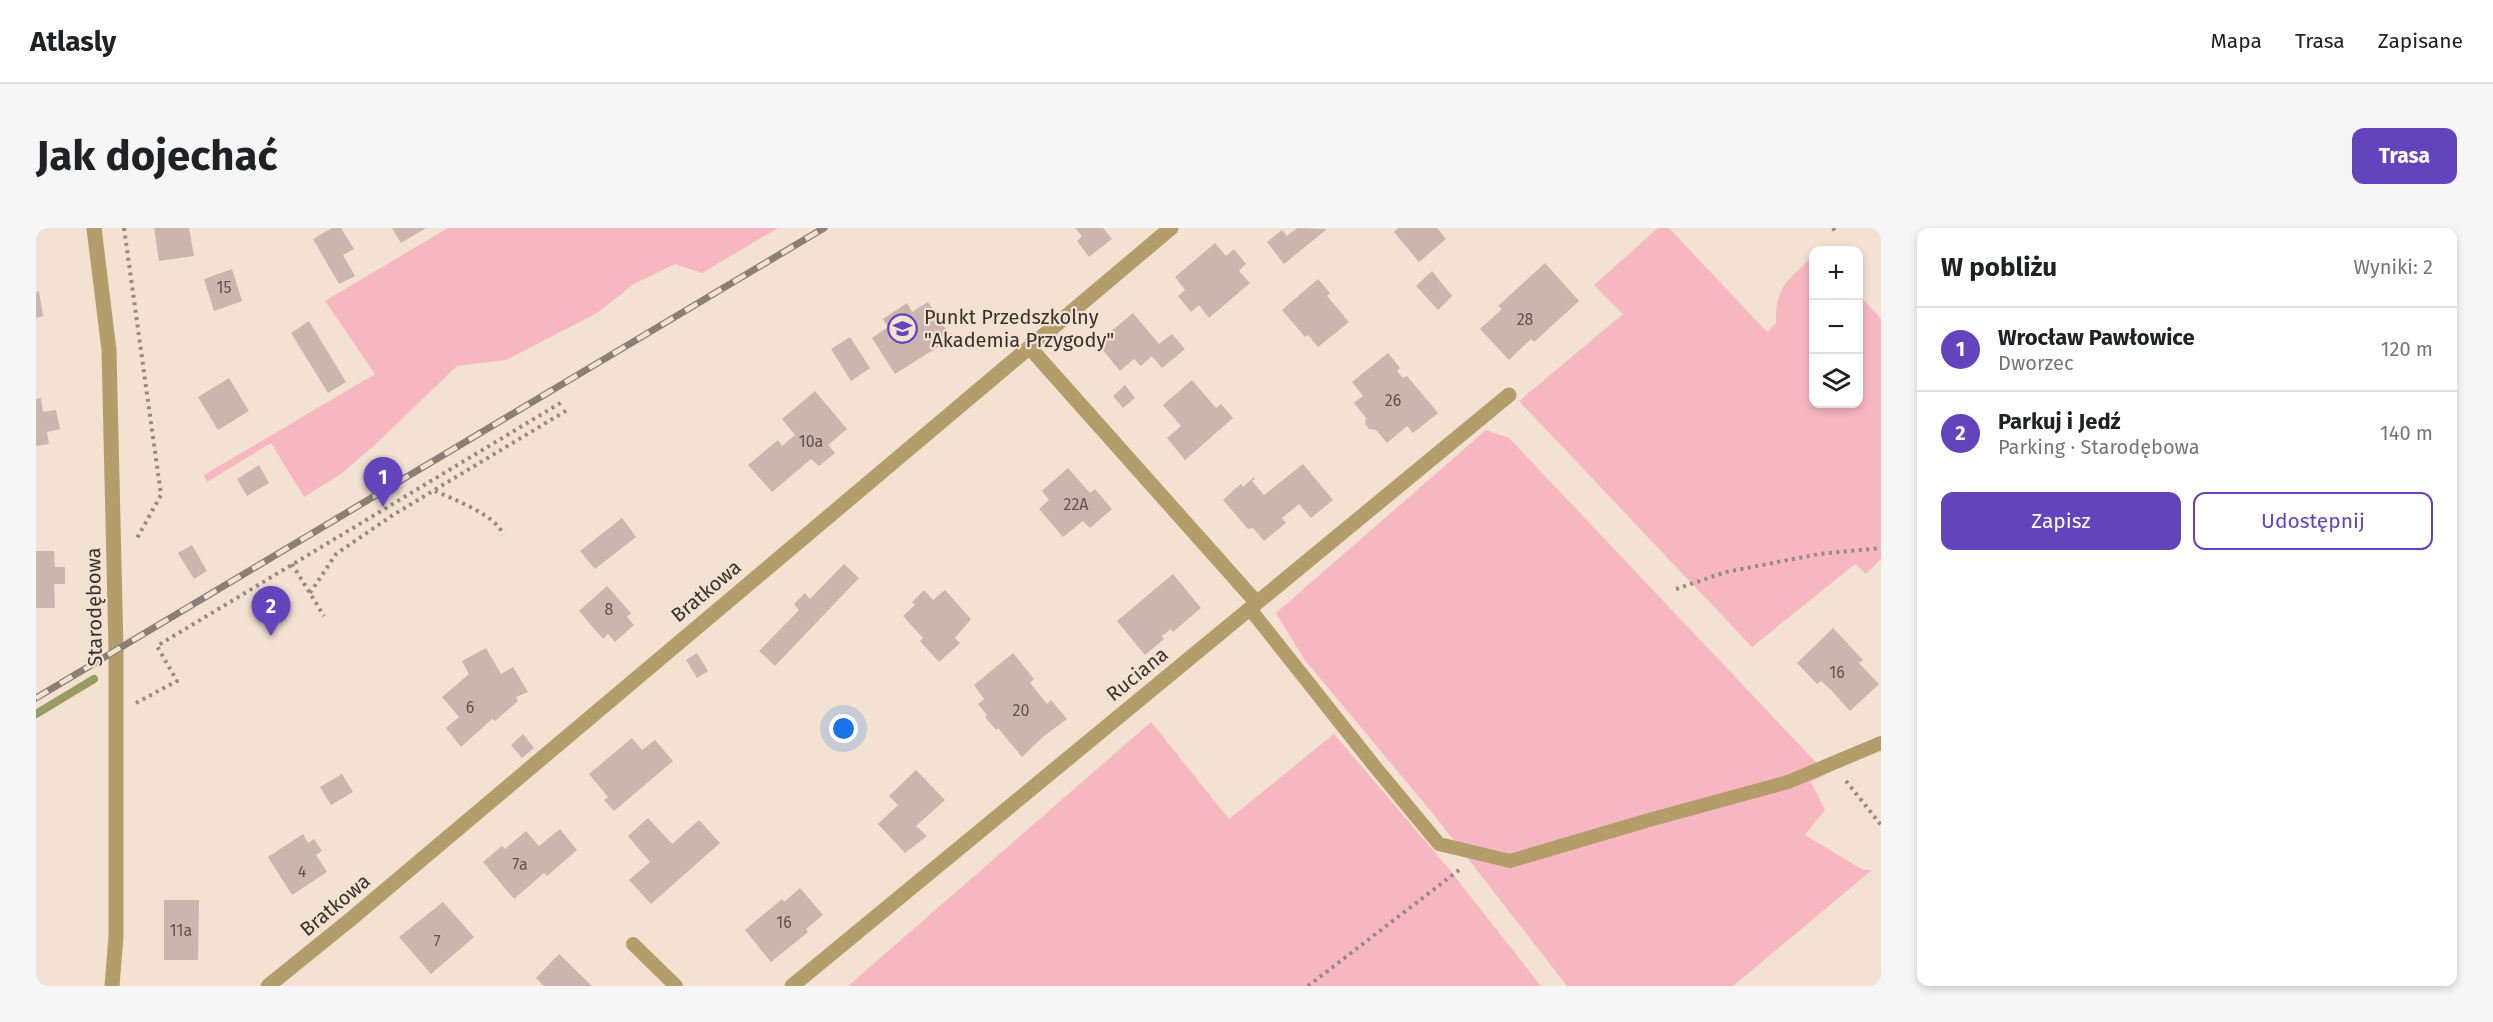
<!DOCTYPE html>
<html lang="pl">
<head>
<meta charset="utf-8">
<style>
	body { margin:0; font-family:"Fira Sans",sans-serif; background:#f6f6f6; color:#202124 }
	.controls { position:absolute; right:18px; top:18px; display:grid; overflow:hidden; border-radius:12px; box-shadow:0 3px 9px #0003 }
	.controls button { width:54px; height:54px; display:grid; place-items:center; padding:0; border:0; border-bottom:2px solid #e0e0e0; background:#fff; color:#202124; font:30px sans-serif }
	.you { position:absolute; left:808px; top:501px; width:21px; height:21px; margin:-15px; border:4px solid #fff; border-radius:50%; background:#1a73e8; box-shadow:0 0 0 9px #1a73e833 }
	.badge { display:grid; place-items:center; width:39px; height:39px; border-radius:50%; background:#6344bd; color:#fff; font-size:20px; font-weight:700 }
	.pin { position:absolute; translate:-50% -50px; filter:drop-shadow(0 2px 3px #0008) }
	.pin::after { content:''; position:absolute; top:32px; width:21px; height:18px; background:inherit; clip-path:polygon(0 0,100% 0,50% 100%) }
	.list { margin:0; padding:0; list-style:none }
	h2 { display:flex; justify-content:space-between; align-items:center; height:78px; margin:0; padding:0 24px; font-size:26px }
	h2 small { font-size:20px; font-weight:400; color:#757577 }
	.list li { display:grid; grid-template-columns:39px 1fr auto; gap:18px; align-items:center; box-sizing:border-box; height:84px; padding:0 24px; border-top:2px solid #e0e0e0 }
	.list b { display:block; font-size:22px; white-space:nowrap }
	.list p { margin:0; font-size:20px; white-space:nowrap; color:#757577 }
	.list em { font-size:20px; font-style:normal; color:#757577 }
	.actions { display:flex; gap:12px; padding:18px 24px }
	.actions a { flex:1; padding:14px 0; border:2px solid #6344bd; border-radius:12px; text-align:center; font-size:21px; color:#6344bd }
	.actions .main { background:#6344bd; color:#fff }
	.icon { flex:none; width:33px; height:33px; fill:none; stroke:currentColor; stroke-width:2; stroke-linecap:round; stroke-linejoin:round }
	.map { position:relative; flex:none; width:1845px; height:758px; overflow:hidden; border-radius:12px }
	header { display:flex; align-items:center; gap:36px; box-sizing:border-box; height:84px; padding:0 30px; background:#fff; border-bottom:2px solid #e0e0e0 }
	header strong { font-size:28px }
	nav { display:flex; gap:33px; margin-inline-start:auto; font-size:21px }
	.intro { display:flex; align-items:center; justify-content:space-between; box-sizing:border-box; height:144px; padding:0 36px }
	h1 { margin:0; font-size:42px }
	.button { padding:15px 27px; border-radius:12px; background:#6344bd; color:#fff; font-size:21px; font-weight:700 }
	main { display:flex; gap:36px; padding:0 36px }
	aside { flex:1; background:#fff; border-radius:12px; box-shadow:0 3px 9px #0003 }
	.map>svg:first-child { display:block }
	.green { fill:#f7b7c1 }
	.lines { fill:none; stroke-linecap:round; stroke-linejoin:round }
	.stream { stroke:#989b62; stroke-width:8 }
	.building { fill:#ccb5af }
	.path { stroke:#978a7f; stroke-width:4; stroke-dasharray:3 4.5; stroke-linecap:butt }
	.lane { stroke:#b39d6a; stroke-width:14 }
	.street { stroke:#b39d6a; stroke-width:15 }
	.rail-casing { stroke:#8b7f75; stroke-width:7 }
	.rail { stroke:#f3e1d2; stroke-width:4.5; stroke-dasharray:14; stroke-linecap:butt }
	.labels { text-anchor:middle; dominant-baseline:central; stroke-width:4.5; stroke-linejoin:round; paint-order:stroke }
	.number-label { font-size:16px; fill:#5e534d }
	.poi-label { font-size:20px; fill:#39322c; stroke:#f3e1d2; text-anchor:start }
	.street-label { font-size:20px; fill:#39322c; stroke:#f3e1d2 }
</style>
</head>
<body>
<header>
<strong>Atlasly</strong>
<nav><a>Mapa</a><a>Trasa</a><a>Zapisane</a></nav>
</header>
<div class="intro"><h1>Jak dojechać</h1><a class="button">Trasa</a></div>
<main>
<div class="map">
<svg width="1845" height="758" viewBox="0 0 1845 758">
	<rect width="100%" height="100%" fill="#f3e1d2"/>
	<path class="green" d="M412,0H742L666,45L639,36L598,56L561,85L470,132L421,138L342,214L305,246L268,269L235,215L171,254L168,247L339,146L289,73Z
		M1622,0H1633L1731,104L1740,95C1739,57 1753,52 1777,28L1778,176H1822L1823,67L1845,91V331L1830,346L1819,336L1716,419L1483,173L1587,86L1558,57Z
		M1450,202L1473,210L1791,546L1775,554L1789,582L1769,607L1827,642H1836L1697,758H1531L1398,587L1268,431L1240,385Z
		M1115,494L1193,591L1298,506L1413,641L1505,758H812Z"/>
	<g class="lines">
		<path class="stream" d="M0,486L58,451"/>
	</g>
	<path class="building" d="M118,0H153L158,28L123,33Z
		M296,0H305L318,21L307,27L319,48L303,56L277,11Z
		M356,0H390L365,15Z
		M1039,0H1067L1076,11L1053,29L1041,13L1046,8Z
		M1261,0L1291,1L1248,36L1231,14L1246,2L1251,8Z
		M1362,0H1401L1410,11L1383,34L1358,4Z
		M1179,15L1190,28L1198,21L1210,36L1203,43L1214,55L1173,90L1163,77L1155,84L1142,68L1149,62L1139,49Z
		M1509,35L1543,73L1498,114L1495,111L1473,132L1444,101L1466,81L1462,78Z
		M196,41L206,73L178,83L168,51Z
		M1396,43L1416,68L1402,82L1380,58Z
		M1282,51L1294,65L1291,68L1313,94L1282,119L1272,107L1269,109L1246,82Z
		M3,63L7,88L0,90V64Z
		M892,74L916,110L859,146L836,110L852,99L847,91L871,75L876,84Z
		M1097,85L1123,116L1136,106L1149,121L1126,140L1116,128L1105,138L1098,131L1084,143L1061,115Z
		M273,93L310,154L292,165L255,105Z
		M814,109L834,140L815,153L795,121Z
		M1352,125L1364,140L1361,143L1367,150L1371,148L1402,185L1377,205L1371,198L1351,215L1340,202L1333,201L1329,196L1330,190L1318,175L1327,168L1316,154Z
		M193,150L213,183L182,202L162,169Z
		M1156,152L1180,180L1185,176L1197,190L1149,232L1131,210L1145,198L1127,177Z
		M1089,157L1099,170L1087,180L1077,168Z
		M779,163L811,201L792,217L799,225L783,238L775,231L736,264L712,237L742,212L746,218L759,207L746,191Z
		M5,170L7,184L20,182L24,201L11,204L13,216L0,218V171Z
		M1267,236L1297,272L1275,290L1263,276L1246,290L1250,295L1228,313L1217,300L1212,301L1187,272L1199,261L1205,256L1207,259L1218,249L1219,251L1216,253L1228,267Z
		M223,237L233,255L211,268L201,251Z
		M1032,240L1054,265L1059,261L1076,281L1054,300L1047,293L1027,309L1003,281L1013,272L1006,263Z
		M586,290L600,309L559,341L544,323Z
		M156,317L171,343L158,351L142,325Z
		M0,323H18L19,339H29V356H18L19,380H0Z
		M808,336L823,350L739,438L723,423L763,382L758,376L769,365L774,371Z
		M1137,346L1165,380L1137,404L1135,401L1126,408L1128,411L1109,427L1081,393Z
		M571,358L595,385L591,389L598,397L579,414L572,406L567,411L543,383Z
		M888,362L897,372L909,362L935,391L919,410L924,415L903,434L884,413L887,410L867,388L879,377L876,374Z
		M1797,400L1827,432L1823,435L1843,456L1814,483L1795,462L1785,453L1781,456L1761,435Z
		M450,420L465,446L477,439L492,464L480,469L482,473L459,493L456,491L425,519L410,500L423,489L406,469L433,446L426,433Z
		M661,425L672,443L661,450L650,432Z
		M977,425L998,451L994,455L1011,476L1015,472L1031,491L1008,508L986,529L962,500L960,502L949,489L951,487L942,476L948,471L938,457Z
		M487,506L498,520L486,530L475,517Z
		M596,510L606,522L619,512L637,533L578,583L568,572L572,569L553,546Z
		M880,542L909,572L880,598L891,608L869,625L842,596L862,577L853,568Z
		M306,546L317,564L295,577L284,559Z
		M612,590L636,616L663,592L684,615L615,676L593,652L614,634L592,608Z
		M524,601L541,622L511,648L508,645L478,671L447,634L466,618L469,621L490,603L503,618Z
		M267,606L272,615L278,611L286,623L280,627L291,644L256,667L232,629Z
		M764,660L787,687L770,701L772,704L735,734L709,702L746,671L748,674Z
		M128,672H163L162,732H128Z
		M407,674L438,709L395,746L363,709Z
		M523,726L556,758H508L500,750Z"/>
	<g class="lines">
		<path class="path" d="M88,0L125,267L100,312
			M1797,0L1799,3
			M399,263C417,271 462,288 467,307
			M256,336L288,388
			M1640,361L1690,344L1783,326L1845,320
			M274,365L300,326L357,287L533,181
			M100,475L141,453L121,418L526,174
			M1810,553L1845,597
			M1272,758L1423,642"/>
		<path class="lane" d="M1214,381L1340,540L1403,616L1474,633L1613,592L1752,554L1845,515
			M597,716L640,758"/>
		<path class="street" d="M58,0L73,122L80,422V708L76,758
			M994,120L1221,375
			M232,758L315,691L1135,0
			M756,758L1473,167"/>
		<defs>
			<path id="rail" d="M0,470L788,0"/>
		</defs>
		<use href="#rail" class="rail-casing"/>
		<use href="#rail" class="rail"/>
	</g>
	<defs>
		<symbol id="school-ring" viewBox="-11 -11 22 22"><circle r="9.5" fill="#f3e1d2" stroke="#6344bd" stroke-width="1.5"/><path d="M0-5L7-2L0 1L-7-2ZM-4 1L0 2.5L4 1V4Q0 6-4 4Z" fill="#6344bd"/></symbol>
	</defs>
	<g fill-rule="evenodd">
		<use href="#school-ring" x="850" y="84" width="33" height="33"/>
	</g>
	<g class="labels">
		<g class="number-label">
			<text x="188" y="59">15</text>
			<text x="1489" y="91">28</text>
			<text x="1357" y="172">26</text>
			<text x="775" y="213">10a</text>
			<text x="1040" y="276">22A</text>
			<text x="573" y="381">8</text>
			<text x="1801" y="444">16</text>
			<text x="434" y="479">6</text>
			<text x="985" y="482">20</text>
			<text x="484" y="636">7a</text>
			<text x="266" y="643">4</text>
			<text x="748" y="694">16</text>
			<text x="145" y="702">11a</text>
			<text x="401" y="713">7</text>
		</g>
		<g class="poi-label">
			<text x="888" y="89">Punkt Przedszkolny<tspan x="888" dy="23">"Akademia Przygody"</tspan></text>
		</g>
		<g class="street-label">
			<text transform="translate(670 363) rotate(-40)">Bratkowa</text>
			<text transform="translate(58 379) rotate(-91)">Starodębowa</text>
			<text transform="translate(1101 446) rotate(-39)">Ruciana</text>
			<text transform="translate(299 677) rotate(-40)">Bratkowa</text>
		</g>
	</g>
</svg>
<div class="controls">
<button>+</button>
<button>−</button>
<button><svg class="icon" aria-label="layers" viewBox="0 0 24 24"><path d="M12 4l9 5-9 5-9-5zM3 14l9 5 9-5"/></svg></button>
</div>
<div class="you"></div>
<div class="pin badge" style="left:347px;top:279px">1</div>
<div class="pin badge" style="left:235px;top:408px">2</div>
</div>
<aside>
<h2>W pobliżu<small>Wyniki: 2</small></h2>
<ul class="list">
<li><span class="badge">1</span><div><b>Wrocław Pawłowice</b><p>Dworzec</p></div><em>120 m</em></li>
<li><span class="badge">2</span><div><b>Parkuj i Jedź</b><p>Parking · Starodębowa</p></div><em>140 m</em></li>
</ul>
<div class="actions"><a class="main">Zapisz</a><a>Udostępnij</a></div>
</aside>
</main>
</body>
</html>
